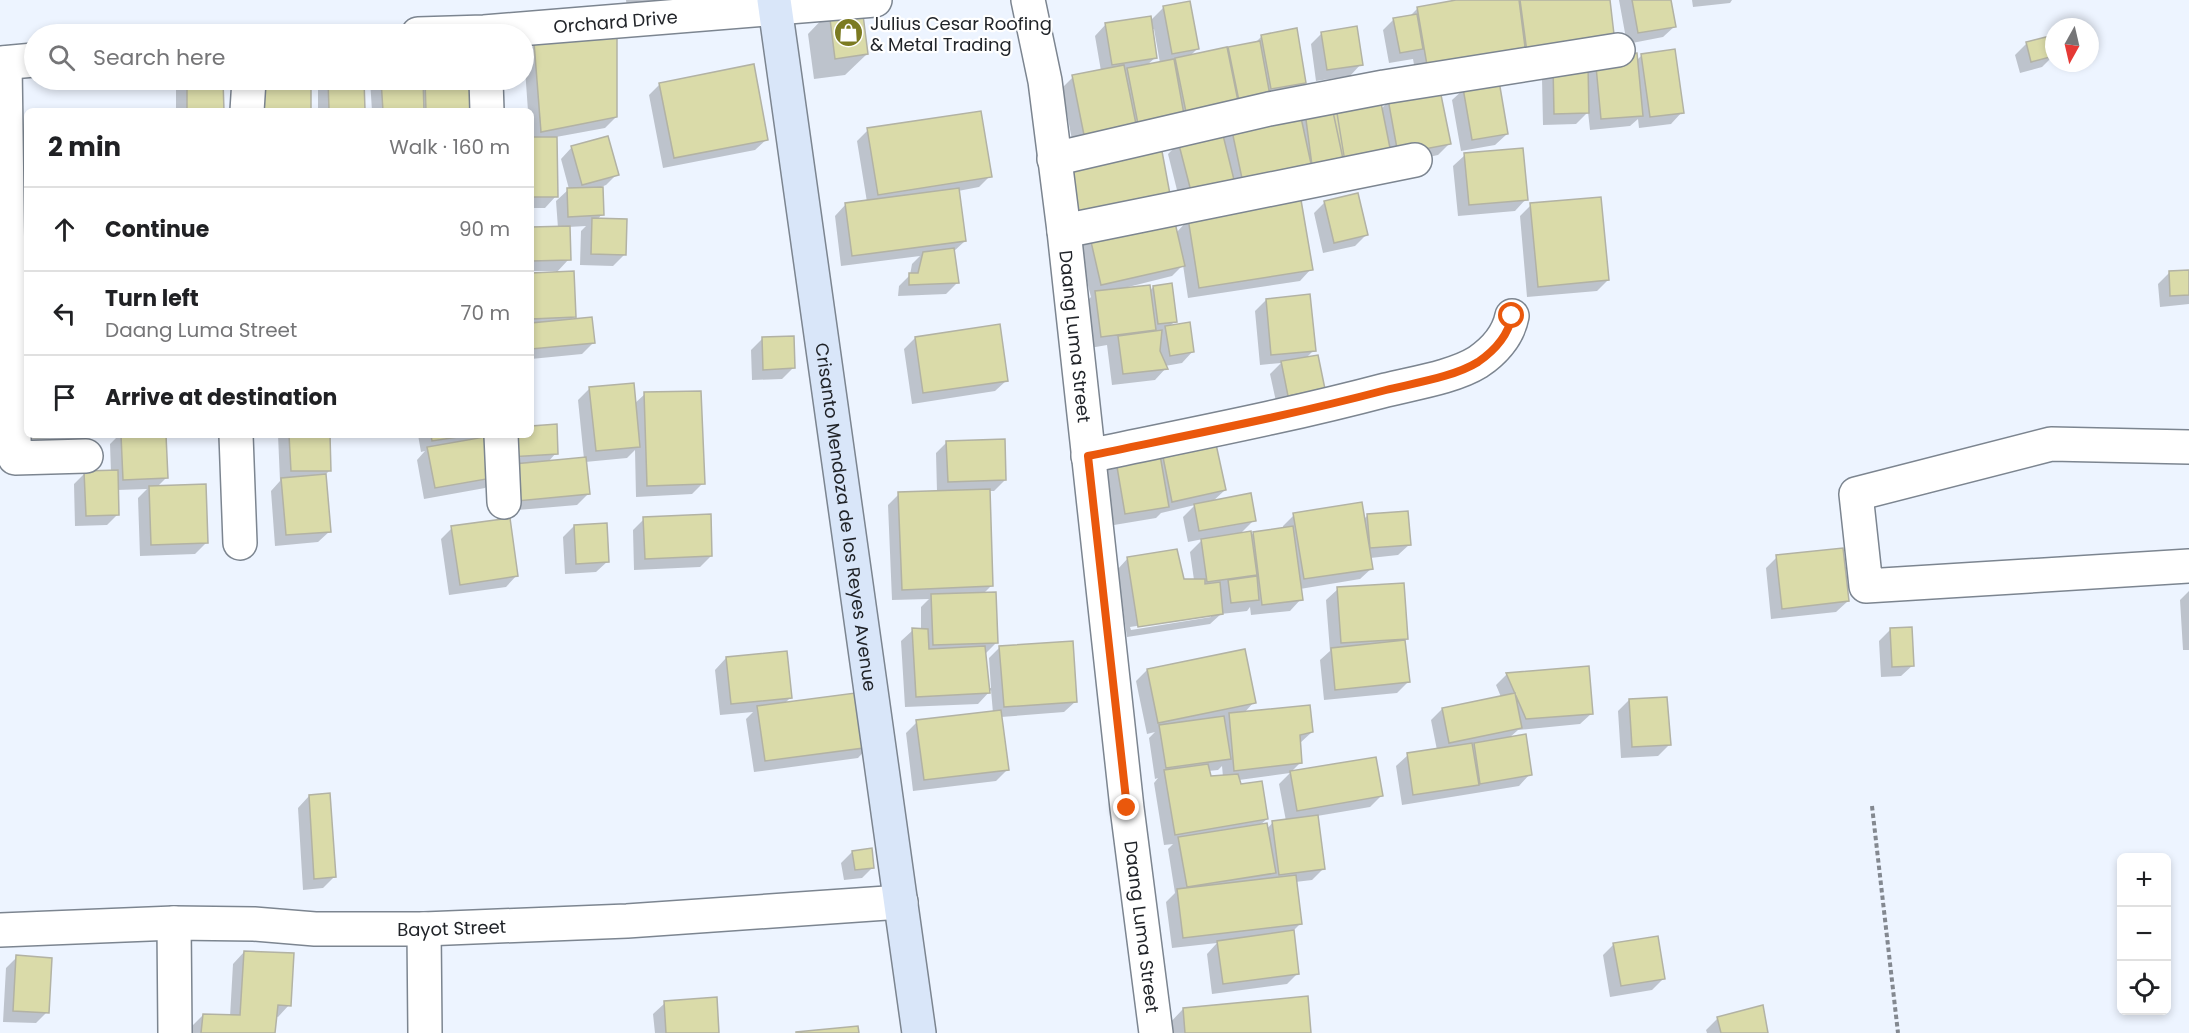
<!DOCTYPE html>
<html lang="en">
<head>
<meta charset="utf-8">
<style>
	body { margin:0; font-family:Poppins,sans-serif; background:#f2f2f2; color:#202124 }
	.controls { position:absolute; right:18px; bottom:18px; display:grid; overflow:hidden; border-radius:9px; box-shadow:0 3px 9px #0003 }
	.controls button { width:54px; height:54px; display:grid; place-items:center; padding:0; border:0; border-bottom:2px solid #e0e0e0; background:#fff; color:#202124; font:30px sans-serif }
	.compass { position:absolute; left:2045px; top:18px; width:54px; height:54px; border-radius:50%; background:#fff; box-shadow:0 3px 9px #0003; rotate:188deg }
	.stop { position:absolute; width:18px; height:18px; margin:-14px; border:4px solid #ea580c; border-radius:50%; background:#fff }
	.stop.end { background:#ea580c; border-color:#fff; box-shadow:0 2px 6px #0008 }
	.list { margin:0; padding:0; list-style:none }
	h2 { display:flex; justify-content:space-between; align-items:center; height:78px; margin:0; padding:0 24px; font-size:26px }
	h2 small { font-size:20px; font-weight:400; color:#757577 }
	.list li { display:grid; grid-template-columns:39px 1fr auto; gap:18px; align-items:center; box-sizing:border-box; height:84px; padding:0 24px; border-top:2px solid #e0e0e0 }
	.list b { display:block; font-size:22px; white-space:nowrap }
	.list p { margin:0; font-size:20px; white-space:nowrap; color:#757577 }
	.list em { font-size:20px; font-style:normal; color:#757577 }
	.icon { flex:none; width:33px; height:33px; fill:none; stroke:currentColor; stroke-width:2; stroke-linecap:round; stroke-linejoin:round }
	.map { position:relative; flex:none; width:2189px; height:1033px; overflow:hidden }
	.search { position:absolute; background:#fff; box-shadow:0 3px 9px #0003; left:24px; top:24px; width:510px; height:66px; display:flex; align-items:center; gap:15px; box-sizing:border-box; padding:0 21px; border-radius:33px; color:#757577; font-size:22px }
	.panel { position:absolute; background:#fff; box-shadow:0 3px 9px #0003; left:24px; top:108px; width:510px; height:330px; border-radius:9px }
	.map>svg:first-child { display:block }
	.shadow { fill:#0003; fill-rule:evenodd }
	.building { fill:#dadba9; stroke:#b2b2a4; stroke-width:1.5 }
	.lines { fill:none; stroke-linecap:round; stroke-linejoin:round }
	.street-casing { stroke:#7c8590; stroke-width:36 }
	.secondary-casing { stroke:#7c8590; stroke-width:36 }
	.path { stroke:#838890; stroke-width:4; stroke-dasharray:4.5 3; stroke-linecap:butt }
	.street { stroke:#fff; stroke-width:33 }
	.secondary { stroke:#d9e6f9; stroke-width:33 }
	.route { stroke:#ea580c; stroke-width:8 }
	.labels { text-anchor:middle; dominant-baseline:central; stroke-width:4.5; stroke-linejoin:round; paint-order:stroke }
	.street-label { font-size:18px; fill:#212429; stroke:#fff }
	.poi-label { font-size:18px; fill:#212429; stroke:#fff; text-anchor:start }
</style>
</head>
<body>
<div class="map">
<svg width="2189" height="1033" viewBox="0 0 2189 1033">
	<rect width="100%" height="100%" fill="#edf4ff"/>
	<path class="shadow" d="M626,0H748L629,29Z
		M1465,0H1608L1613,42L1417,82L1413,59L1389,63L1383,30L1394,19L1410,16L1418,8Z
		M1619,0H1670L1675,26L1663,37L1627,44Z
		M1692,0H1732L1730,3L1693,7Z
		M1163,8L1197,49L1190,56L1226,51L1229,48L1255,43L1262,36L1305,82L1294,93L1074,150L1062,88L1073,77L1101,71L1095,36L1106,24L1150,21ZM1154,29L1160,63L1147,65L1156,57L1151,30Z
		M829,12L867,54L845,75L814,79L808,34Z
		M1322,33L1361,64L1350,76L1316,81L1311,44Z
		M2027,43L2054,55L2042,67L2020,73L2015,55Z
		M535,44L616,117L605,128L556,137V196L545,208H531V111H528L524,55Z
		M1642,55L1682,112L1671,124L1639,128L1638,119L1630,126L1590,130L1588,112L1576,124L1543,125L1542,79L1554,68L1637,60Z
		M179,80H222V111H176V83Z
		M249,80H310L309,111Z
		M318,80H363V109L361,111H318Z
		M370,80H468L470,111H372Z
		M660,84L767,139L755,150L663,168L649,95Z
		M1464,89L1507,134L1495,145L1461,151L1452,100Z
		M1389,101L1449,144L1438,155L1182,210L1168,154L1179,143L1232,128L1381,109Z
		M868,130L990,176L979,187L958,191L965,241L953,252L957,283L946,294L898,296L899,286L910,275L912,264L920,256L841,266L835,216L846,204L867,202L857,141Z
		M572,147L617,174L606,185L601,187L602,214L597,220L625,254L613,266L580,265L581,231L586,226L568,227L569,259L556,273V271H531V229L558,228L556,201L569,189L561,159Z
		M1465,155L1526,199L1515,211L1458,216L1453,166Z
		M1325,202L1366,235L1355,246L1323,253L1314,213Z
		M1531,205L1608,280L1597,291L1527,297L1520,216Z
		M1189,219L1311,269L1300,281L1188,298L1183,265L1172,276L1128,287L1129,289L1150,291L1153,287L1175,321L1170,326L1193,351L1182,363L1165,366L1166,368L1155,380L1112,385L1107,345L1090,348L1084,304L1091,297L1078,246L1089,235L1176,233Z
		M2189,271V304L2160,307L2158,284L2169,273Z
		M531,275L575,316L570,321L593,343L582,354L531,359Z
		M1266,300L1314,350L1306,358L1323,389L1277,406L1270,374L1281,363L1260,365L1255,311Z
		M915,338L1007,380L995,391L912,404L904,349Z
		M762,339L793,368L782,379L752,380L751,350Z
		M590,388L634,404L645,394L703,483L692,494L636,497L635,450L627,458L585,462L589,493L577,505L506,511L498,467L531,435V427L556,453L548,462L584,459L578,400Z
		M27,435H88L76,447L16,448Z
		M119,435H165L167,477L157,487L207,542L195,554L140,556L138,498L147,489L117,490L118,514L107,525L75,526L74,484L85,473L111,472L110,444Z
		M278,435H329L330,470L325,475L330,531L318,542L275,546L271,491L280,481Z
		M418,435H488L496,476L485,488L424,499L417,460L425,451L421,452Z
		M947,442L1005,480L994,491H988L992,585L983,594L996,643L984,655L988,688H991L989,658L1000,647L1076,701L1064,712L1001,717L1007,770L996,781L913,791L906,733L917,722L993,713L991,690L978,704L905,707L901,641L913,630H921V607L929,599L892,600L888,505L899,494L937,492L936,453Z
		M1157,451L1225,490L1212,502L1254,520L1240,534L1250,536L1254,533L1283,529V526L1294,515L1363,520L1368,515L1410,544L1398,555L1370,558L1372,568L1360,579L1300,589L1301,599L1290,611L1251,615L1250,607L1247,611L1221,614L1210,624L1127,637L1117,570L1128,558L1183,580H1194L1190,552L1203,539L1188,542L1183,517L1195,505L1161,513L1156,518L1114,525L1104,467ZM1211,614V617L1131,630L1130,627Z
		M644,519L711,556L700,567L634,570L633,530Z
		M574,526L608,561L596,572L565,574L563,537Z
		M452,528L517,575L506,587L449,595L441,539Z
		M1777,557L1848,601L1836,612L1771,619L1766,568Z
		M1338,589L1406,638L1404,641L1408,682L1397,693L1324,700L1320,660L1330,651L1326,600Z
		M2189,591V650H2183L2180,600Z
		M1891,629L1913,665L1901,676L1881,677L1879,641Z
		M726,658L790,698L784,704L869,746L858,758L754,772L746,719L753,712L720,715L715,670Z
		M1147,670L1254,702L1244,713L1312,732L1300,743L1301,762L1290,773L1375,759L1381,796L1370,807L1317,816L1323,869L1312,880L1295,882L1300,924L1292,932L1298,973L1287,984L1212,994L1207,954L1217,943L1172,948L1166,902L1175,893L1168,849L1173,844L1164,845L1154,783L1158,778L1155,779L1149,738L1155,732L1147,734L1136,681ZM1222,766L1223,777L1209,778L1208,771L1218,770ZM1290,773L1279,784L1286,821L1273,822L1267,829L1260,825L1267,819L1240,785L1239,780Z
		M1507,674L1592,713L1580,724L1518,730L1509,738L1530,774L1519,786L1402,805L1396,766L1408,755L1437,750L1431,720L1442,709L1501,697L1496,685Z
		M1629,700L1669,745L1658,756L1621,758L1618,711Z
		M309,796L334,877L323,888L303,890L298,808Z
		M852,852L873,867L862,878L844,880L841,863Z
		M1614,944L1663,979L1652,990L1610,997L1603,955Z
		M244,952L289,1005L278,1017L275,1016L274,1033H192V1026L203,1015L230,1017L233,964Z
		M17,957L47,1012L36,1023L3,1022L6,968Z
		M665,1003L718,1033H655L653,1014Z
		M1762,1007L1766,1033H1707L1706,1030L1717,1019Z
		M1183,1009L1310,1033H1167V1026Z"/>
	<path class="building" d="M1456,0H1519L1526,55L1428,71L1417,7Z
		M1520,0H1610L1615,43L1527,52Z
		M1632,0H1671L1676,27L1638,33Z
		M1190,1L1199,49L1172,54L1163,6Z
		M862,7L868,54L835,59L829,11Z
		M1417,14L1423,49L1400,53L1393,18Z
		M1151,16L1157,58L1112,65L1105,23Z
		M1357,26L1363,65L1327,70L1321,32Z
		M1297,28L1306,83L1271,89L1261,35Z
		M617,33V117L541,132L534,42Z
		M2050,36L2054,56L2031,62L2026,42Z
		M1260,41L1271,101L1240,106L1228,47Z
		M1227,47L1238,101L1186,112L1175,58Z
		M1675,49L1684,113L1650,117L1641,54Z
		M1637,53L1643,116L1601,119L1595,56Z
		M1174,59L1185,120L1139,129L1127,68Z
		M754,64L768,140L674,158L659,83Z
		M1124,65L1137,129L1085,140L1072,75Z
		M1553,66H1588L1589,113L1554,114Z
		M187,80H223L224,111H187Z
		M259,80H311V111H258Z
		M328,80H364L365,110H329Z
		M381,80H423L424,111H383Z
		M425,80H470L471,111H426Z
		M1499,81L1508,134L1472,140L1463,88Z
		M1440,90L1451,144L1398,154L1388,99Z
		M1380,98L1393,163L1346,173L1332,107Z
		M1336,107L1346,168L1313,173L1305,112Z
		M981,111L992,177L878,195L867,128Z
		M1300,113L1313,173L1244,188L1231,126Z
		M1222,131L1236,188L1193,199L1178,141Z
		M608,136L619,175L582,185L571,146Z
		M531,137H557L558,197H531Z
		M1161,146L1172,205L1077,223L1065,164Z
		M1523,148L1528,200L1469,205L1464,153Z
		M603,187L604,215L568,217L567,188Z
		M959,188L966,241L852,256L845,203Z
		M1358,193L1368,235L1334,243L1324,201Z
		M1601,197L1609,280L1538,287L1530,203Z
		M1301,200L1313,270L1199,288L1188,218Z
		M1173,214L1185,266L1101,285L1089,233Z
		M592,218L627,219L626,255L591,254Z
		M570,226L571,260L531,261V227Z
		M954,248L959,283L909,285V273H918L923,252Z
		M2189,270V295L2170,296L2169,271Z
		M574,271L576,317L531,319V273Z
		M1172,283L1177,322L1158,324L1153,286Z
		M1150,285L1156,330L1101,337L1095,291Z
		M1310,294L1316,351L1271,355L1266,299Z
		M592,317L595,343L531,349V323Z
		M1190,322L1194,352L1170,356L1165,326Z
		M1000,324L1008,381L923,393L915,337Z
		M1162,330L1160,351L1168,369L1123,374L1118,336Z
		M794,336L795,368L763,370L762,337Z
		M1318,355L1325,389L1288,396L1281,361Z
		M634,383L640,447L596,451L589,387Z
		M701,391L705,484L647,486L644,392Z
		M557,424L558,454L509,457L508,435H531V426Z
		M27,435H89V436L27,438Z
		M121,435H166L168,478L123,480Z
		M289,435H330L331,471H291Z
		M431,435H471L432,441Z
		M1214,435L1226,490L1172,502L1161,447Z
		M490,436L498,477L435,488L427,447Z
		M1005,439L1006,480L948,482L946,441Z
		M1159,449L1169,507L1125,514L1115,455Z
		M586,457L590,494L517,501L514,464Z
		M118,470L119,515L86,516L84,471Z
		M326,474L331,532L286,535L281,478Z
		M206,484L208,543L151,545L149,486Z
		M990,489L993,586L902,590L898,492Z
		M1251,493L1256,521L1199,531L1194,504Z
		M1362,502L1373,569L1304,579L1293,513Z
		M1408,511L1411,545L1370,548L1367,514Z
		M711,514L712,556L645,559L643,517Z
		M510,518L518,576L460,585L451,526Z
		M607,523L609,562L576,564L574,525Z
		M1293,526L1303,600L1262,605L1253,532Z
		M1251,531L1257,575L1207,582L1201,539Z
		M1843,548L1849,601L1782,609L1776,555Z
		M1177,549L1184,579H1205V584L1220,582L1223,614L1138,627L1127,557Z
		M1257,576L1259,600L1231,603L1228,580Z
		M1404,583L1408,639L1341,643L1337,587Z
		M996,592L998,643L933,645L931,594Z
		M1912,627L1914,666L1892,667L1890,628Z
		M912,628L928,629L929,649L985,646L990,693L916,697Z
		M1405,640L1410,682L1335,690L1331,648Z
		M1073,641L1077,702L1004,707L999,646Z
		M1245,649L1256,703L1158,723L1147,669Z
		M787,651L792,698L731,704L726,657Z
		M1589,666L1593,714L1526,719L1506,673Z
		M863,692L871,747L765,761L757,706Z
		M1515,693L1522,728L1449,743L1442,708Z
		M1667,697L1671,745L1632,747L1629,699Z
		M1310,705L1313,732L1300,735L1302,763L1234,771L1229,713Z
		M1001,710L1009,770L924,780L916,720Z
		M1224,716L1231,759L1166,768L1159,725Z
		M1526,734L1532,775L1480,784L1474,743Z
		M1472,743L1479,785L1413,795L1407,753Z
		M1376,757L1383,796L1297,811L1290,771Z
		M1208,764L1211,776L1238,774L1241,784L1262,781L1268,819L1175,835L1164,770Z
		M330,793L336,877L314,879L309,795Z
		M1318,815L1325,869L1279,875L1272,821Z
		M1267,823L1276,873L1187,887L1178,837Z
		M872,848L874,868L855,870L852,851Z
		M1296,875L1302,924L1183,938L1177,889Z
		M1294,930L1299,974L1223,984L1217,941Z
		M1658,936L1665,979L1621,986L1613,943Z
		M244,951L294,953L291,1006L278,1005L275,1033H201L203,1014L240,1015Z
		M16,955L52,958L49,1013L13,1011Z
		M1308,996L1311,1033H1185L1183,1008Z
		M717,997L719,1033H666L664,1001Z
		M1763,1005L1768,1033H1721L1717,1017Z
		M858,1026L859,1033H796V1032Z"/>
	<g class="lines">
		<defs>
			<g id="street">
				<path id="s1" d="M1028,0L1045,81L1064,231L1127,808L1156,1033"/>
				<path id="s2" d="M418,34L484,32L875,0"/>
				<path d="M0,63L34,60"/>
				<path d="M5,63L9,341L15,458L86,456"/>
				<path d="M486,80L487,111"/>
				<path d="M247,111L249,80"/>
				<path d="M1054,159L1269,109L1384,87L1618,50"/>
				<path d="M1064,231L1415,160"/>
				<path d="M236,435L240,543"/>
				<path d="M501,435L504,502"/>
				<path d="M2189,447L2051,444L1856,494L1866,586L2189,566"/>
				<path d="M1088,456C1188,435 1288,416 1386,390C1414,383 1454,377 1478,362C1494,351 1508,336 1512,316"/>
				<path d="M174,923L175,1033"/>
				<path d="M424,929L425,1033"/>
				<path id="s3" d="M0,930L174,923L254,924L315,929H424L627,921L901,902"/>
			</g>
			<g id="secondary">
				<path id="s4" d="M774,0L919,1033"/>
			</g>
		</defs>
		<use href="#street" class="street-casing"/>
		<use href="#secondary" class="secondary-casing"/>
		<path class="path" d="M1872,806L1898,1033"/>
		<use href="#street" class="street"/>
		<use href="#secondary" class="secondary"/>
	</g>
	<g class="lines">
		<path class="route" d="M1127,808L1088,456C1188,435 1288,416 1386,390C1414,383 1454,377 1478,362C1494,351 1508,336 1512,316"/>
	</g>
	<defs>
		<symbol id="shop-disc" viewBox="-11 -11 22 22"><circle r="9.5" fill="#7b7a21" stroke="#fff"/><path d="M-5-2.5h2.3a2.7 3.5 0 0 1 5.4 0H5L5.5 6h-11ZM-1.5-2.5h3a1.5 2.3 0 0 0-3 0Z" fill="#fff"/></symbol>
	</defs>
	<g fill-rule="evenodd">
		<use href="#shop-disc" x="832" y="16" width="33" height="33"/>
	</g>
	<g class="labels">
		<g class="street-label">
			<text stroke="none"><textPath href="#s2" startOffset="198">Orchard Drive</textPath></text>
			<text stroke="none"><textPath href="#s1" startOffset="340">Daang Luma Street</textPath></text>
			<text stroke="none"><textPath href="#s4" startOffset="522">Crisanto Mendoza de los Reyes Avenue</textPath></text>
			<text stroke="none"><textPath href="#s1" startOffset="934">Daang Luma Street</textPath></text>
			<text stroke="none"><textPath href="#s3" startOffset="452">Bayot Street</textPath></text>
		</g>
		<g class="poi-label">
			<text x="870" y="23">Julius Cesar Roofing<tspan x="870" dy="21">&amp; Metal Trading</tspan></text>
		</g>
	</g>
</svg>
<div class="controls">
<button>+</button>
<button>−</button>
<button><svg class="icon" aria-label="locate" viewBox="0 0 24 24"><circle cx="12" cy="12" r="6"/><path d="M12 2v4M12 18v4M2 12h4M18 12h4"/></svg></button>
</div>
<svg class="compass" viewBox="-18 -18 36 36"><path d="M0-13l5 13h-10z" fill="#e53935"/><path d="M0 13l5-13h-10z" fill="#757577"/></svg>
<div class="stop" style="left:1512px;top:316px"></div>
<div class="stop end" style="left:1127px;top:808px"></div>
<div class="search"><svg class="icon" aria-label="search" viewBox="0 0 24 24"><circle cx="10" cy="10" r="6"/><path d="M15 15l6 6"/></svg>Search here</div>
<section class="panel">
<h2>2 min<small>Walk · 160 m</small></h2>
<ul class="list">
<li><svg class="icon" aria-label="ahead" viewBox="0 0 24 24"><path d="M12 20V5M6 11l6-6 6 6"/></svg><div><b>Continue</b></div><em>90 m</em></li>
<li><svg class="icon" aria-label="left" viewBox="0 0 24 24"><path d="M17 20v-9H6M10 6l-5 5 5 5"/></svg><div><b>Turn left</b><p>Daang Luma Street</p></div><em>70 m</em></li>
<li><svg class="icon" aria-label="arrive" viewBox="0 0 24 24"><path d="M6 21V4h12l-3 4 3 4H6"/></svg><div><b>Arrive at destination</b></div></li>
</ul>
</section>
</div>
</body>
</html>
